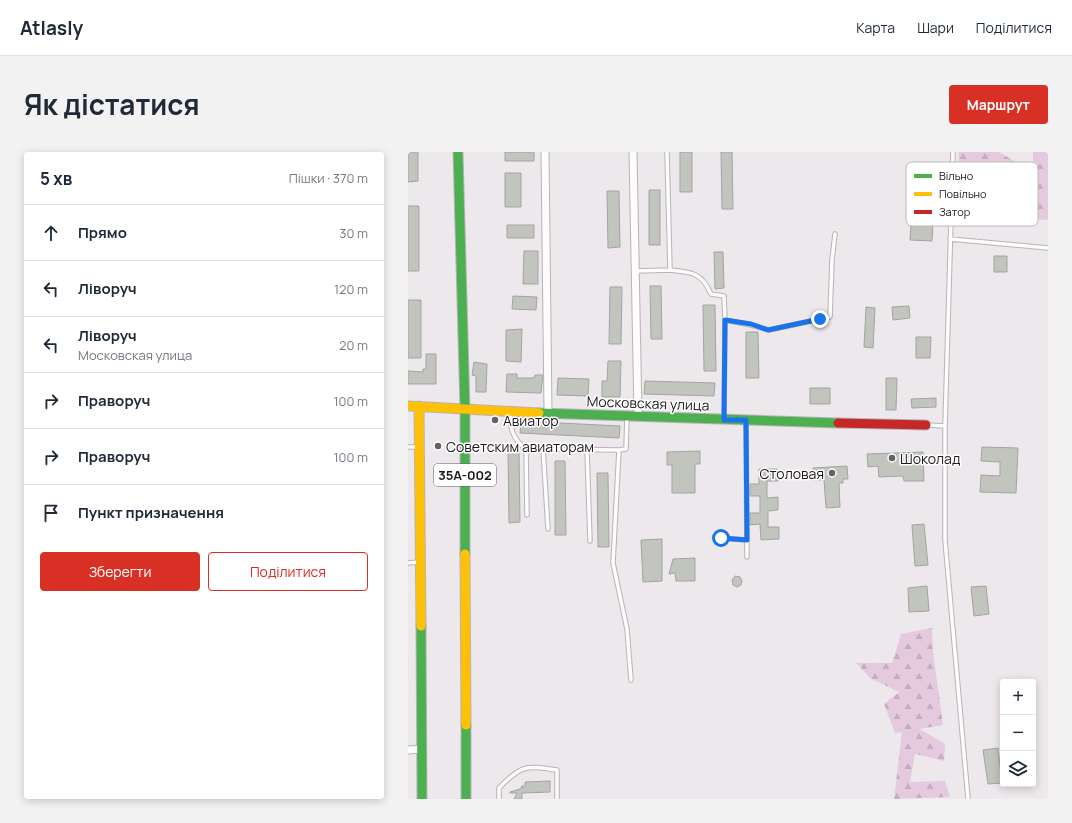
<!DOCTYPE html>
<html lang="uk">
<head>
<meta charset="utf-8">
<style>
	body { margin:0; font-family:Manrope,sans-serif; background:#f2f2f3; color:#1f2937 }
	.controls { position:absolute; right:12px; bottom:12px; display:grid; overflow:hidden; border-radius:4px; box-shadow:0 2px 10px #0003 }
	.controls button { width:36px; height:36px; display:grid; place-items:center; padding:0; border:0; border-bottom:1px solid #e0e1e3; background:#fff; color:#1f2937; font:20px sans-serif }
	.stop { position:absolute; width:12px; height:12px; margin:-9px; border:3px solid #1a73e8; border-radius:50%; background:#fff }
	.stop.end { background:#1a73e8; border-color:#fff; box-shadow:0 1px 4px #0008 }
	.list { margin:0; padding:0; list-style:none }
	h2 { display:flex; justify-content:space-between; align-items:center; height:52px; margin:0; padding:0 16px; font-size:17px }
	h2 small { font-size:13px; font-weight:400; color:#747a83 }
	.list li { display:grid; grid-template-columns:26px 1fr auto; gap:12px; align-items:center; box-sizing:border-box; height:56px; padding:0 16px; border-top:1px solid #e0e1e3 }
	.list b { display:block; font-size:15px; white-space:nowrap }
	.list p { margin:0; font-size:13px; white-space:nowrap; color:#747a83 }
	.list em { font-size:13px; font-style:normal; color:#747a83 }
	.actions { display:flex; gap:8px; padding:12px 16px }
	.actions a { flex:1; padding:9px 0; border:1px solid #d93025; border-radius:4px; text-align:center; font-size:14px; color:#d93025 }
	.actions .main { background:#d93025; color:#fff }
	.icon { flex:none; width:22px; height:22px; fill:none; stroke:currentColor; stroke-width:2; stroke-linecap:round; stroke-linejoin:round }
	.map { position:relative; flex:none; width:640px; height:647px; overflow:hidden; border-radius:4px }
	header { display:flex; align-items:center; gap:24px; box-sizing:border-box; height:56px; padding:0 20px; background:#fff; border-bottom:1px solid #e0e1e3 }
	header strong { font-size:19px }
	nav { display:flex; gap:22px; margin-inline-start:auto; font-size:14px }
	.intro { display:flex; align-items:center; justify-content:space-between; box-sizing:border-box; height:96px; padding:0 24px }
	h1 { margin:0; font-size:28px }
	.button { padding:10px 18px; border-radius:4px; background:#d93025; color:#fff; font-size:14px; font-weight:700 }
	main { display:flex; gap:24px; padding:0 24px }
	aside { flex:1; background:#fff; border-radius:4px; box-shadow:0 2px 10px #0003 }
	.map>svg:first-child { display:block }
	.forest { fill:url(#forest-firs) }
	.building { fill:#c1c5be; stroke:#a4a3a3 }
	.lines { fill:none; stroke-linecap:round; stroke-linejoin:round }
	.lane-casing { stroke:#b8b3b7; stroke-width:5.5 }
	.street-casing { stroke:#b8b3b7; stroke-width:9 }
	.fast-casing { stroke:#b8b3b7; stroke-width:11 }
	.slow-casing { stroke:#b8b3b7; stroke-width:11 }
	.jam-casing { stroke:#b8b3b7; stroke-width:11 }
	.lane { stroke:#fcfcfc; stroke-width:3.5 }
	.street { stroke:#fcfcfc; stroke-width:7 }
	.fast { stroke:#4caf50; stroke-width:9 }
	.slow { stroke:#ffc107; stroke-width:9 }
	.jam { stroke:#c62828; stroke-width:9 }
	.route { stroke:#1a73e8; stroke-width:5 }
	.poi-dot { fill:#656165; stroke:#fff; stroke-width:1.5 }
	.labels { text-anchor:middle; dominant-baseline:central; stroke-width:3; stroke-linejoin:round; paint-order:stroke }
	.shield { fill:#fff; stroke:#605e60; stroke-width:1 }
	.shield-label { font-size:13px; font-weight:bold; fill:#1c191c }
	.street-label { font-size:14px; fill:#1c191c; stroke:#fff }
	.poi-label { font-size:14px; fill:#1c191c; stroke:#fff; text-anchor:start }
	.key { fill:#fff; stroke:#bbbabb; stroke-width:1 }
	.key-label { font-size:11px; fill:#1c191c }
</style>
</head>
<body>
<header>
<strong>Atlasly</strong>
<nav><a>Карта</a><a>Шари</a><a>Поділитися</a></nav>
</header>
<div class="intro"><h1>Як дістатися</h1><a class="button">Маршрут</a></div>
<main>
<aside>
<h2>5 хв<small>Пішки · 370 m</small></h2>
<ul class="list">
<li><svg class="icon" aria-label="ahead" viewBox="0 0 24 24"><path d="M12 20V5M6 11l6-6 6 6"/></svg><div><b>Прямо</b></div><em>30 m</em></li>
<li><svg class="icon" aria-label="left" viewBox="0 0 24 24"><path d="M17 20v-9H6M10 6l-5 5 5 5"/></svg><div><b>Ліворуч</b></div><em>120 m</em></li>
<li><svg class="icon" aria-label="left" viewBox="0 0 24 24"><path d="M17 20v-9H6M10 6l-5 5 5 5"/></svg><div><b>Ліворуч</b><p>Московская улица</p></div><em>20 m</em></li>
<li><svg class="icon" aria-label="right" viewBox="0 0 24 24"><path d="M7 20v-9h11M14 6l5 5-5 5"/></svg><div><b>Праворуч</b></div><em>100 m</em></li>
<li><svg class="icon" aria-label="right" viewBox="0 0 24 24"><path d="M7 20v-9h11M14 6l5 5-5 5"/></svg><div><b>Праворуч</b></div><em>100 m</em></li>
<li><svg class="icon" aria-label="arrive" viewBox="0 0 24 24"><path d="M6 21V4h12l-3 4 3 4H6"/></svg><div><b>Пункт призначення</b></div></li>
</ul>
<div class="actions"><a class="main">Зберегти</a><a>Поділитися</a></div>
</aside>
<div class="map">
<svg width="640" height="647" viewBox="0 0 640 647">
	<defs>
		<pattern id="forest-firs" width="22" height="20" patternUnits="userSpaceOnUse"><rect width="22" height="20" fill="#e5cadf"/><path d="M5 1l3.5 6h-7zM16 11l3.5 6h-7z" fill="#c4adbf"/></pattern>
	</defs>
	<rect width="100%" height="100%" fill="#ede8ec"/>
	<path class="forest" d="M551,0H591L606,9L625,12V0H640V68L608,66L599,44L581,29L550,42Z
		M524,476L525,499L535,573L512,577L537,592L536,609L507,602L502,630L537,629L542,645L486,647L494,580L487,581L476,552L491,540L462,526L448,511H484L493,482Z"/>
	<path class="building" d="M0,0H10V29L0,30Z
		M97,0H126V9H97Z
		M272,0H284V40H272Z
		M313,0H324L325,57H314Z
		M97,21H113V55H97Z
		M241,38H252V93H241Z
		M199,39H211L212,95L200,96Z
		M0,54H11V119H0Z
		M503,72L525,73L524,89L502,88Z
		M99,73H126V86H99Z
		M116,99H130V132H115Z
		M306,100H315L316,136L307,137Z
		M586,104H599V120H586Z
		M242,134H253L254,187H243Z
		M202,135H214L213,192H201Z
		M105,144L129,145L128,158L104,157Z
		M0,148H13V206H0Z
		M295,153H307L308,219H296Z
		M501,154L502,166L485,168L484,155Z
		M458,155L467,156L465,196L456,195Z
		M114,177L113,210L98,209V178Z
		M338,180H350L351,226H338Z
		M508,185H523L522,206H508Z
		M18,202H28V232H0V219L15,220V217H18Z
		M200,209H213L212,245H194V229H199Z
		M66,210L79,212L78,240H68V224L64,223Z
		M99,222H109V226H126L127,223H135L133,241L98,240Z
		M150,226L181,227L180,244L149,243Z
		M478,226H489L488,258H478Z
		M237,229L307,231L306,244L236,242Z
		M402,236H422V252H402Z
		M528,246V255L504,256L503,247Z
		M113,269L212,274L211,286L112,281Z
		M574,295L610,296L608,341L572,340L573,323L592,324V310L573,309Z
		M100,297H111L112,370L101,371Z
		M292,299V312H287V341H264V313H259V300Z
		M515,300L516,329H496L495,324L471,325L470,314L460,315L459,302Z
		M147,309H157L158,383H147Z
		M439,314L440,327H435V331H431L432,355L418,356L416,328H405V316Z
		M351,317H369L370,329H359V346L370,345V358L360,359V375H371V387L353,388L352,372L342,373V361H352V344H342V332H351Z
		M189,321H200L201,395H190Z
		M516,372L520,413L507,414L504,373Z
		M254,387V429L235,430L233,388Z
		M287,406V429H268L267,421L261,422L265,407Z
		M327,424L332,425L334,429L333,433L329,435L325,433L324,428Z
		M519,434L521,459L501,460L500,436Z
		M578,434L581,462L566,464L563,435Z
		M590,596L594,631L580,632L575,598Z
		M142,629V640L114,641V647H106L109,641H102V640L112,637L115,633L114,636L117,635V630Z"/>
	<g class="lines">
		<defs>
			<path id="lane" d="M259,0L262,118C284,120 294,121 303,142L316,144L317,168L343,173L361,178L422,165L424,108L427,82
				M545,0L537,274V388L560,647
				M542,87L640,96
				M227,119L262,118
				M102,261C102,276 105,288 118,297L211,298L218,297L219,265
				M316,267L317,168
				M338,269L339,405
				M519,273L537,274
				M0,295H10
				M135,296L140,377
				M118,297L119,363
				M179,298L182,389
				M211,298L205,411L219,477L223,528
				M313,386L339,388
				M0,411L11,410
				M91,647V636C114,612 118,614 149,618V647"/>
			<path id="street" d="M137,0L140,261
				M225,0L230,264
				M0,598L13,597"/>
			<path id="fast" d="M50,0L57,258V402
				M131,261L430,271
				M13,474L14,647
				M58,573V647"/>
			<path id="slow" d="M0,254L131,261
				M11,254L13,474
				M57,402L58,573"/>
			<path id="jam" d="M430,271L518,273"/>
		</defs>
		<use href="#lane" class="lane-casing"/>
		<use href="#street" class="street-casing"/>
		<use href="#fast" class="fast-casing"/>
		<use href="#slow" class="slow-casing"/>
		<use href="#jam" class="jam-casing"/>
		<use href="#lane" class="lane"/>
		<use href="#street" class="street"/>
		<use href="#fast" class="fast"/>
		<use href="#slow" class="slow"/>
		<use href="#jam" class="jam"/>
	</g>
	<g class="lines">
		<path class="route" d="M313,386L339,388L338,268H316L317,168L343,172L360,178L412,167"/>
	</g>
	<g class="poi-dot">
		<circle cx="87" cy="268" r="4"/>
		<circle cx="30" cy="294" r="4"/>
		<circle cx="484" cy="306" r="4"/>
		<circle cx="424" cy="321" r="4"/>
	</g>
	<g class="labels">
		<rect class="shield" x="26" y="312" width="62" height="22" rx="3"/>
		<g class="shield-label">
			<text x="57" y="323">35А-002</text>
		</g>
		<g class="street-label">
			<text transform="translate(240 251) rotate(2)">Московская улица</text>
		</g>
		<g class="poi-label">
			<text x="95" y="268">Авиатор</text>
			<text x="38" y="294">Советским авиаторам</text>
			<text x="492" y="306">Шоколад</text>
			<text x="416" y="321" text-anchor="end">Столовая</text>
		</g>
	</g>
	<rect x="498" y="10" width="132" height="64" rx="6" class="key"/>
	<rect x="506" y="22" width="18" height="4" fill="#4caf50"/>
	<rect x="506" y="40" width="18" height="4" fill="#ffc107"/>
	<rect x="506" y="58" width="18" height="4" fill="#c62828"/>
	<g class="key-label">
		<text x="531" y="28">Вільно</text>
		<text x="531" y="46">Повільно</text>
		<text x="531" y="64">Затор</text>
	</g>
</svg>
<div class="controls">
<button>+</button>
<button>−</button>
<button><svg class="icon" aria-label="layers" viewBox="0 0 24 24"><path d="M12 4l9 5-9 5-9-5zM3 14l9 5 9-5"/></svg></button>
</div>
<div class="stop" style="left:313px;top:386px"></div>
<div class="stop end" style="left:412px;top:167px"></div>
</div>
</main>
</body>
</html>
